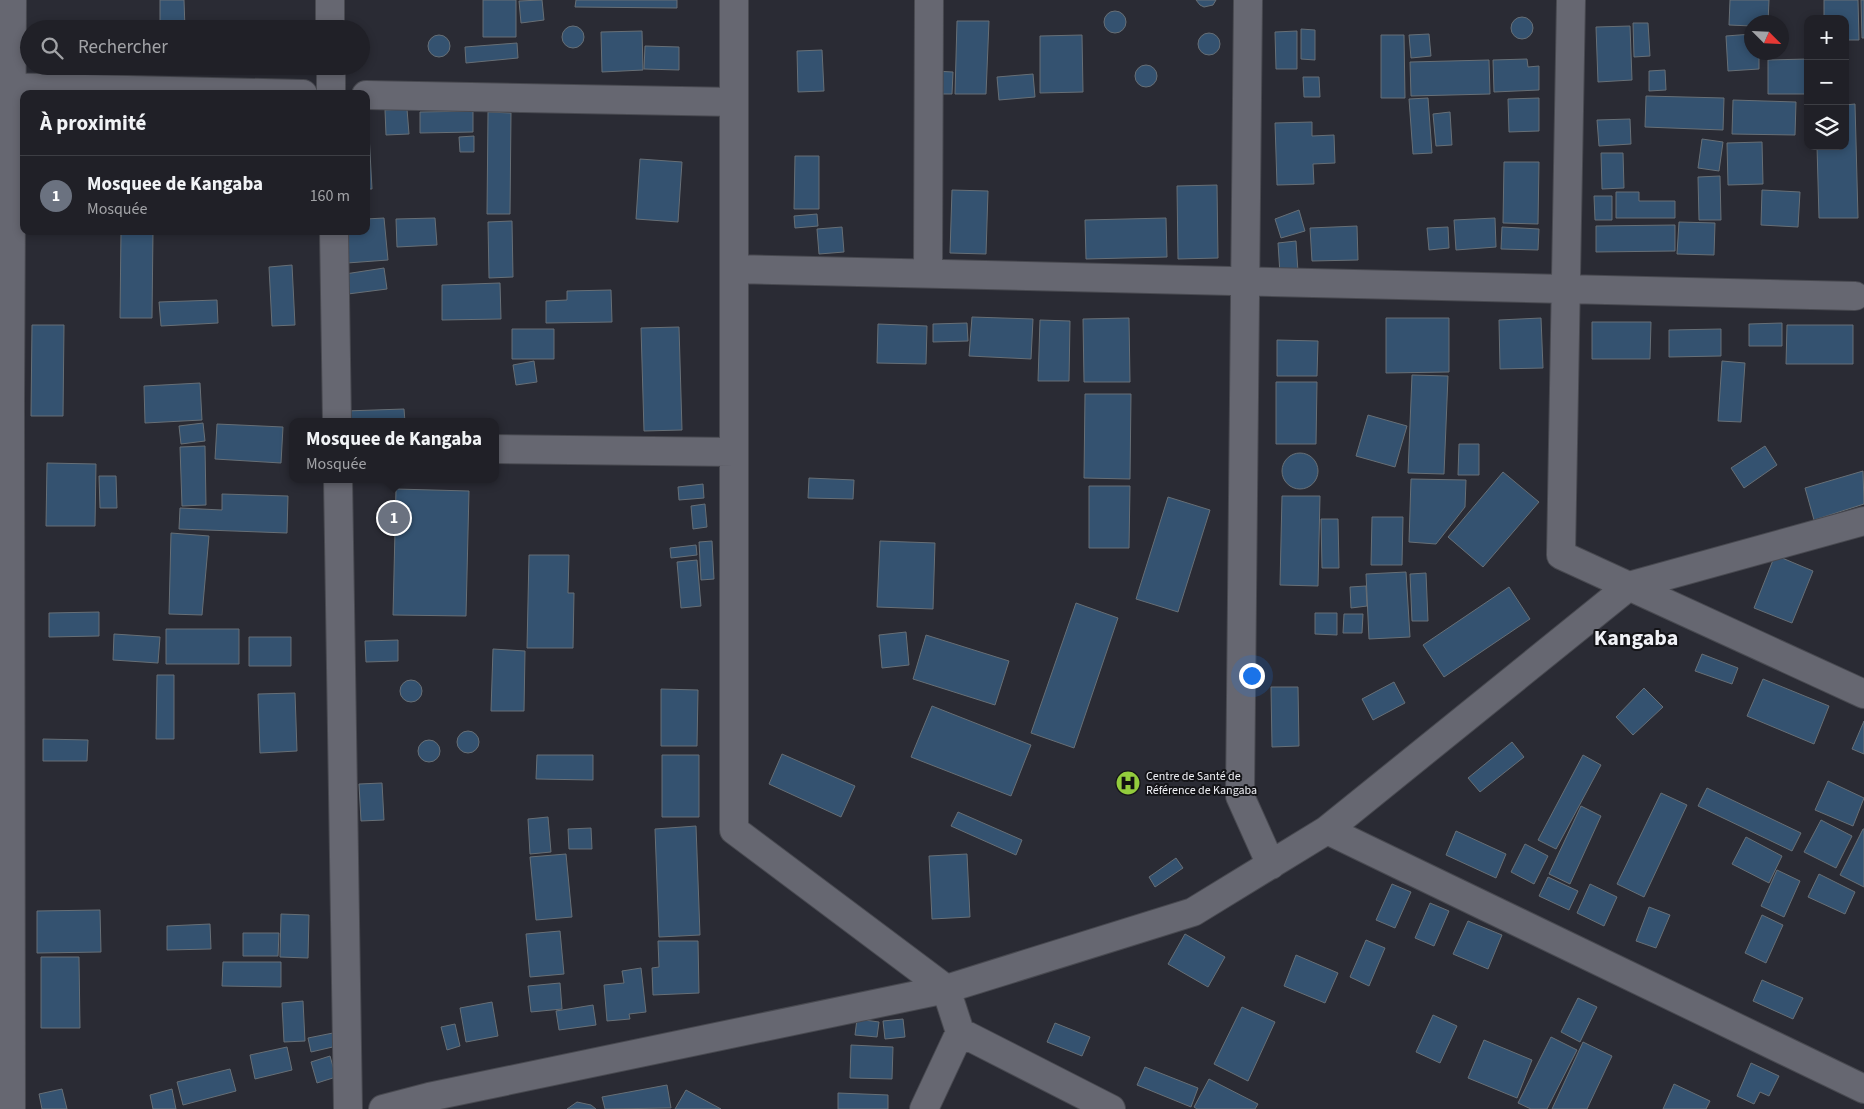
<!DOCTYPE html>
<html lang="fr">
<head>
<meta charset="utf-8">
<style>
	body { margin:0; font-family:"Source Sans 3",sans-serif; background:#28282f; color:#f1f3f6 }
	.controls { position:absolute; right:15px; top:15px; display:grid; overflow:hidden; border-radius:10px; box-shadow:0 2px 8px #0003 }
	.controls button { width:45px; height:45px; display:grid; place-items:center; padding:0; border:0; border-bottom:1px solid #3d3e44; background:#202027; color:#f1f3f6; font:25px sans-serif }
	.compass { position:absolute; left:1744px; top:15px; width:45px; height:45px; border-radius:50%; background:#202027; box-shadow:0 2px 8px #0003; rotate:114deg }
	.you { position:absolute; left:1251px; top:675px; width:18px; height:18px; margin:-12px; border:4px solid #fff; border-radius:50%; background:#1a73e8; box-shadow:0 0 0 8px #1a73e833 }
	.badge { display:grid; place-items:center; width:32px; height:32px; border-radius:50%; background:#db2777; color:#fff; font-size:16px; font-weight:700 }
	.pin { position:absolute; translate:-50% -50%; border:2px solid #fff; box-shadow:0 1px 5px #0006 }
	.popup { position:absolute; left:289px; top:418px; width:210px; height:65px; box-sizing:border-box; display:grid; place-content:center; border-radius:10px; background:#202027; filter:drop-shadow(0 1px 4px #0005); font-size:16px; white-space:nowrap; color:#a2a3a7 }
	.popup b { font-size:19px; color:#f1f3f6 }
	.popup::after { content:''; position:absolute; left:50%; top:100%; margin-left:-10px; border:10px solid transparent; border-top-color:#202027 }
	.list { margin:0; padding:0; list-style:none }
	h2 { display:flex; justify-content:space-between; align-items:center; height:65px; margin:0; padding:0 20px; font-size:21px }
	h2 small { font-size:16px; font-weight:400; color:#a2a3a7 }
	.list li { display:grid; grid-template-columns:32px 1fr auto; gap:15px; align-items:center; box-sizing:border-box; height:80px; padding:0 20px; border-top:1px solid #3d3e44 }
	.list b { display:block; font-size:19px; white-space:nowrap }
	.list p { margin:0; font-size:16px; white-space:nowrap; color:#a2a3a7 }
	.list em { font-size:16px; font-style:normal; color:#a2a3a7 }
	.icon { flex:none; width:28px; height:28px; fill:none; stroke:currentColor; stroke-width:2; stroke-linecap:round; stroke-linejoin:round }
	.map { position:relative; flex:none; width:1864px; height:1109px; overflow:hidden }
	.search { position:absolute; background:#202027; box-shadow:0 2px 8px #0003; left:20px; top:20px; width:350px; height:55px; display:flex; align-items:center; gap:12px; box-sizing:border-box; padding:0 18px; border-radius:28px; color:#a2a3a7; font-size:19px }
	.panel { position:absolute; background:#202027; box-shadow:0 2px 8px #0003; left:20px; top:90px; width:350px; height:145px; border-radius:10px }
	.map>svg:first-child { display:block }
	.building { fill:#345270; stroke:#676f76 }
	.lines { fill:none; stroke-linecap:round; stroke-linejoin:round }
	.minor-casing { stroke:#484950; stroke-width:30 }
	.minor { stroke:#666771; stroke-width:28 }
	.labels { text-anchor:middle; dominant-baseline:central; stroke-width:4; stroke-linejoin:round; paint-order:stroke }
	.poi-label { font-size:12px; fill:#f0f1f6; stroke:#141418; text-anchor:start }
	.town-label { font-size:22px; font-weight:bold; fill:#f0f1f6; stroke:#141418 }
</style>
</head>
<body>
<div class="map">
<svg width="1864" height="1109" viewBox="0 0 1864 1109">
	<rect width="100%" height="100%" fill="#2a2b34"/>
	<path class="building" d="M160,0H184L185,29H160Z
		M483,0H516V37H483Z
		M542,0L544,20L521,23L519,1Z
		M576,0H677V8L575,7Z
		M1196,0H1216L1213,5L1204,7L1200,5Z
		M1730,0H1769L1768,22H1752V26L1729,25Z
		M1824,0H1858L1859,40H1845V19H1824Z
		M1861,0H1864V38H1862Z
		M1104 22a11 11 0 1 1 22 0a11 11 0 1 1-22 0Z
		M1511 28a11 11 0 1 1 22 0a11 11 0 1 1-22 0Z
		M957,21H989L986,94H955Z
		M1633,23H1648L1650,56L1634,57Z
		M90,25V29H32Z
		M562 37a11 11 0 1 1 22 0a11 11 0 1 1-22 0Z
		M1630,26L1632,80L1598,82L1596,27Z
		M1301,29L1315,30V60L1301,59Z
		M642,31L643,70L602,72L601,32Z
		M1297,31V69H1276L1275,32Z
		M1198 44a11 11 0 1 1 22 0a11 11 0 1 1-22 0Z
		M1429,34L1431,56L1411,58L1409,35Z
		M1752,34V52L1773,54H1759V69L1728,71L1726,36Z
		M428 46a11 11 0 1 1 22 0a11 11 0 1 1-22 0Z
		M1082,35L1083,92L1040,93V36Z
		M1381,35H1404L1405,98H1381Z
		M517,43L518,58L466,63L465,47Z
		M645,46L679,47V70L644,69Z
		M822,50L824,91L798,92L797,51Z
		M1527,59L1528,67L1539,66V90L1494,92L1493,60Z
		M1808,59V94H1768V60Z
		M1489,60L1490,94L1411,96L1410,62Z
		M1135 76a11 11 0 1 1 22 0a11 11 0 1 1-22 0Z
		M1665,70L1666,90L1649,91V71Z
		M934,71L953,72L952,94H933Z
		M1033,74L1035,97L999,100L997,77Z
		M1303,77H1319L1320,97H1304Z
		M1646,96L1724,98L1723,130L1645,127Z
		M1428,98L1432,153L1413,154L1409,99Z
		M1539,98V131L1509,132L1508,99Z
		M1733,100L1796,102L1795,135L1732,134Z
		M1855,104L1858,218H1819L1817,146H1845V105Z
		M407,109L409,134L386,135L385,110Z
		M473,111V132L420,133V112Z
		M488,112L511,113L510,214H487Z
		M1450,112L1452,145L1436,146L1433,114Z
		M1630,119L1631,144L1599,146L1597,120Z
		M1312,122V136L1334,135L1335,163L1313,164L1314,184L1277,185L1275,123Z
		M366,134H369L372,189H366Z
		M474,136V152H460L459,137Z
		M1702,139L1723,142L1719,171L1698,168Z
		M1762,142L1763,184L1728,185L1727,143Z
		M1601,153H1623L1624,188L1602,189Z
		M795,156H819V209H794Z
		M640,159L682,162L678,222L636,219Z
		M1504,162H1539L1538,224L1503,223Z
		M1720,176L1721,220H1699L1698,177Z
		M1217,185L1218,258L1178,259L1177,186Z
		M952,190L988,191L986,254L950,253Z
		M1762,190L1800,192L1798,227L1761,225Z
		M1616,192H1639V201H1675V218H1616Z
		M1594,196H1612V220H1595Z
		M1299,210L1305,231L1281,238L1275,219Z
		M817,214L818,226L795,228L794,216Z
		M384,218L388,260L347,263L344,231H366V219Z
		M435,218L437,245L397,247L396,219Z
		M1166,218L1167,257L1086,259L1085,220Z
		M1495,218L1496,247L1456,250L1454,220Z
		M512,221L513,277L489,278L488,222Z
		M1679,222L1715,223L1714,255L1677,254Z
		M1675,225V251L1596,252V226Z
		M1357,226L1358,260L1312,261L1310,228Z
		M842,227L844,252L819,254L817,229Z
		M1448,227L1449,248L1429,250L1427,228Z
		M1502,227L1539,229L1538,250L1501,249Z
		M121,231H153L152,318H120Z
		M1296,241L1298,272L1280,274L1278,243Z
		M292,265L295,325L272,326L269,267Z
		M384,268L387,289L348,294L345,274Z
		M500,283L501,319L442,320V285Z
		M611,290L612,322L546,323V301L567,300V291Z
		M217,300L218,323L161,326L159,302Z
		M972,317L1033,319L1031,359L969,356Z
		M1129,318L1130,382H1084L1083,319Z
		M1386,318H1449V372L1386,373Z
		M1541,318L1543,368L1500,369L1499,320Z
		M1040,320L1070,321L1069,381H1038Z
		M1592,322H1651L1650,359H1592Z
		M967,323L968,341L933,342V324Z
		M1782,323V346H1749V324Z
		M878,324L927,326L926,364L877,363Z
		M32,325H64L63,416H31Z
		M1787,325H1853V364H1786Z
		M679,327L682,430L644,431L641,328Z
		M512,329H554V359H512Z
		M1721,329V356L1669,357V330Z
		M1277,340L1318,341L1317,376H1277Z
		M534,361L537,382L516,385L513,365Z
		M1722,361L1745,363L1741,422L1718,421Z
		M1412,375L1448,376L1444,474L1408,473Z
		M1276,382H1317L1316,444H1276Z
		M200,383L202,420L145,423L144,386Z
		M1085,394H1131L1130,479L1084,478Z
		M404,409L405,422H346L345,411Z
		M1368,415L1407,426L1395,467L1356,456Z
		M203,423L205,441L181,444L179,426Z
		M217,424L283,427L281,463L215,459Z
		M1459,444H1479V475H1458Z
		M205,446L206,505L182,506L180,447Z
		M1765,446L1777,465L1744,488L1731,468Z
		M1282 471a18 18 0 1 1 36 0a18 18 0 1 1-36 0Z
		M47,463L96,464L95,526H46Z
		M1863,471L1864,504L1814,520L1805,488Z
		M1503,472L1539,502L1483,567L1448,537Z
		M99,476H116L117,508H100Z
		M809,478L854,480L853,499L808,498Z
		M1411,479L1466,480L1465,507L1436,544L1409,542Z
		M703,484L704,498L679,500L678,487Z
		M1089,486H1130L1129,548H1089Z
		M396,489L469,491L466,616L393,615Z
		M222,494L288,496L287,533L179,529L180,508L222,510Z
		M1282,496H1320L1318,586L1280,585Z
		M1168,497L1210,510L1178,612L1136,599Z
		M705,504L707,527L693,529L691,506Z
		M1372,517H1403L1402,565H1371Z
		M1321,519H1338L1339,568H1322Z
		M171,533L209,536L202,615L169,614Z
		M712,541L714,579L701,580L699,542Z
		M880,541L935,543L933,609L877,607Z
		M696,545L697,555L671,558L670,548Z
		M529,555H569L568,593H574L573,648H527Z
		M1775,555L1813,571L1792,623L1754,608Z
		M697,560L701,606L681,608L677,562Z
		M1406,572L1410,637L1369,639L1366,574Z
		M1426,573L1428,621H1412L1410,574Z
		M1366,586L1367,606L1351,608L1350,587Z
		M1509,587L1530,619L1444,677L1423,645Z
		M1076,603L1118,618L1074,748L1031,733Z
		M99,612V636L49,637V613Z
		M1315,613H1337V635L1315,634Z
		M1344,614H1363L1362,633H1343Z
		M166,629H239V664H166Z
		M906,632L909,665L882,668L879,635Z
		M114,634L160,637L158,663L113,660Z
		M926,635L1009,661L995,705L913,679Z
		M249,637H291V666H249Z
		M398,640V661L366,662L365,641Z
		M493,649L525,651L524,711H491Z
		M1702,654L1738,668L1732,684L1695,671Z
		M157,675H174V739H156Z
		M1763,679L1829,706L1814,744L1747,716Z
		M400 691a11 11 0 1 1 22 0a11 11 0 1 1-22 0Z
		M1394,682L1405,703L1373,720L1362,699Z
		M1271,687H1298L1299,746L1272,747Z
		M1644,688L1663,707L1633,735L1616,717Z
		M661,689L698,690L697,746H661Z
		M295,693L297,751L260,753L258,694Z
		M932,706L1031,745L1011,796L911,757Z
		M1864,721V754L1852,749Z
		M457 742a11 11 0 1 1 22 0a11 11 0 1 1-22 0Z
		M43,739L88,740L87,761H43Z
		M418 751a11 11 0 1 1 22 0a11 11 0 1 1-22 0Z
		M1512,742L1524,757L1480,792L1468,778Z
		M782,754L855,786L841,817L769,784Z
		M537,755H593V780L536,779Z
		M662,755H699V817H662Z
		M1583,755L1601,765L1556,849L1538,840Z
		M1828,781L1864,798L1853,826L1815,810Z
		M382,783L384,820L361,821L359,784Z
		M1707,788L1801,833L1792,851L1698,806Z
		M1661,793L1687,805L1644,897L1617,884Z
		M1581,806L1601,816L1570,884L1549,874Z
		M958,812L1022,840L1016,855L951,826Z
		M548,817L551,852L530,854L528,819Z
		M1821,820L1852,836L1836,868L1804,852Z
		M696,826L700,935L659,937L655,829Z
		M591,828L592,849H569L568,829Z
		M1863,829H1864V887L1840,875Z
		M1456,831L1506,854L1496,878L1446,855Z
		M1746,837L1782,856L1769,883L1732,864Z
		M1525,844L1548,856L1534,884L1511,872Z
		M566,854L572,917L536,920L530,857Z
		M967,854L970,917L932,919L929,856Z
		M1176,858L1183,868L1155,887L1149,877Z
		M1777,870L1800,881L1784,917L1761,906Z
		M1819,874L1855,892L1845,914L1808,897Z
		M1548,877L1578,891L1569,910L1539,896Z
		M1392,884L1411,892L1395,928L1376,920Z
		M1590,884L1617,897L1604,926L1577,913Z
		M1430,903L1449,911L1434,946L1415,938Z
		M1649,907L1670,915L1656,948L1636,941Z
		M100,910L101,952L37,953V911Z
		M281,914L309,915L308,958L280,957Z
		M1762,915L1783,925L1766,963L1745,953Z
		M1468,921L1502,935L1488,969L1453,954Z
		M210,924L211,949L167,950V926Z
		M560,931L564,974L530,977L526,934Z
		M243,933H279L278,956H243Z
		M1185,934L1225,957L1208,987L1168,964Z
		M1366,940L1385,948L1369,986L1350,977Z
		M658,941H698L699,993L653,995L652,968L659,967Z
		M1296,955L1338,973L1325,1003L1284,986Z
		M41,957H79L80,1028H41Z
		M223,962H281V987L222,986Z
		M641,968L646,1012L629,1014L630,1019L607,1021L604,985L624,983L622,971Z
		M1762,980L1803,998L1793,1019L1753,1001Z
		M560,983L562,1009L531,1012L528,986Z
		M1578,998L1597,1007L1580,1042L1561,1032Z
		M303,1001L305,1041L284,1042L282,1003Z
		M492,1002L498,1036L466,1042L460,1008Z
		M593,1005L596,1025L559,1030L556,1011Z
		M1242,1007L1275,1022L1248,1081L1214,1064Z
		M1433,1015L1457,1026L1440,1063L1416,1052Z
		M857,1019L879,1022L877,1037L855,1035Z
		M903,1019L905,1037L885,1039L883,1021Z
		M1055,1023L1090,1037L1082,1056L1047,1042Z
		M455,1024L460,1046L447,1050L441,1027Z
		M333,1033L337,1046L311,1052L308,1038Z
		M1551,1037L1577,1050L1547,1109H1531L1518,1103Z
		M1484,1040L1532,1060L1517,1098L1468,1078Z
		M1583,1042L1612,1056L1587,1109H1552Z
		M851,1045L893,1047L892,1079L850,1078Z
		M287,1047L292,1070L255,1079L250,1055Z
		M330,1056L336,1077L317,1083L311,1062Z
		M1751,1063L1779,1076L1769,1096L1760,1092L1754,1104L1737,1096Z
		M1145,1067L1198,1088L1191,1107L1137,1085Z
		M230,1069L236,1091L183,1105L177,1082Z
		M1209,1079L1258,1104L1255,1109H1197L1194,1107Z
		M1674,1084L1710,1101L1706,1109H1663Z
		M667,1085L671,1108L605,1109L602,1097Z
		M62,1089L67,1109H42L39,1094Z
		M172,1089L176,1109H153L150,1095Z
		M686,1090L721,1109H675Z
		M838,1093L888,1095V1109H838Z
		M577,1102L591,1105L596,1109H567Z"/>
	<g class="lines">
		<defs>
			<path id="minor" d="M330,0V29
				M734,0V830L946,989L960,1032L924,1109
				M1248,0L1240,796L1271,865
				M1571,0L1561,555L1864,694
				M331,66V94
				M0,87L303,94
				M366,95L734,102
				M334,231L337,422
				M734,269L1855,296
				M928,273L929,0
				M495,449L734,452
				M338,479L348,1109
				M1327,830L1864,1089
				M960,1032L1111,1109
				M11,1109L10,404L12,0
				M383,1109L429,1097L946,989L1193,912L1327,830L1629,586L1864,521"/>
		</defs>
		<use href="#minor" class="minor-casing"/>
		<use href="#minor" class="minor"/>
	</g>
	<defs>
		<symbol id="hospital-disc" viewBox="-11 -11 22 22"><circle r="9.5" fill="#93cc3d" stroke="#141418"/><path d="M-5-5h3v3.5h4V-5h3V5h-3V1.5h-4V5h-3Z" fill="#111"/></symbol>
	</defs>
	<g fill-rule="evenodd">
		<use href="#hospital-disc" x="1114" y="769" width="28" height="28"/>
	</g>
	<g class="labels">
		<g class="poi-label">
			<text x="1146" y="776">Centre de Santé de<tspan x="1146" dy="14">Référence de Kangaba</tspan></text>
		</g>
		<g class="town-label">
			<text x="1636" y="638">Kangaba</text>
		</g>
	</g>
</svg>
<div class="controls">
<button>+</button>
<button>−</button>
<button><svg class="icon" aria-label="layers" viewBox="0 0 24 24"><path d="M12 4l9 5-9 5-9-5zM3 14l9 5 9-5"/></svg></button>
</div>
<svg class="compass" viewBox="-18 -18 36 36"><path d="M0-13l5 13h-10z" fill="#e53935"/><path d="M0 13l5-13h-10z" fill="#a2a3a7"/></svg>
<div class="you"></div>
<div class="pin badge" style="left:394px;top:518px;background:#6b7280">1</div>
<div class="popup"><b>Mosquee de Kangaba</b>Mosquée</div>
<div class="search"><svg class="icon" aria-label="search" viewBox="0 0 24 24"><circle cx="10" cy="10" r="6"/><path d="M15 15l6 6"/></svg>Rechercher</div>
<section class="panel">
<h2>À proximité<small></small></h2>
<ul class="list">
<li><span class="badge" style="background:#6b7280">1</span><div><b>Mosquee de Kangaba</b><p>Mosquée</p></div><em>160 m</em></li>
</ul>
</section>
</div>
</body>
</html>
